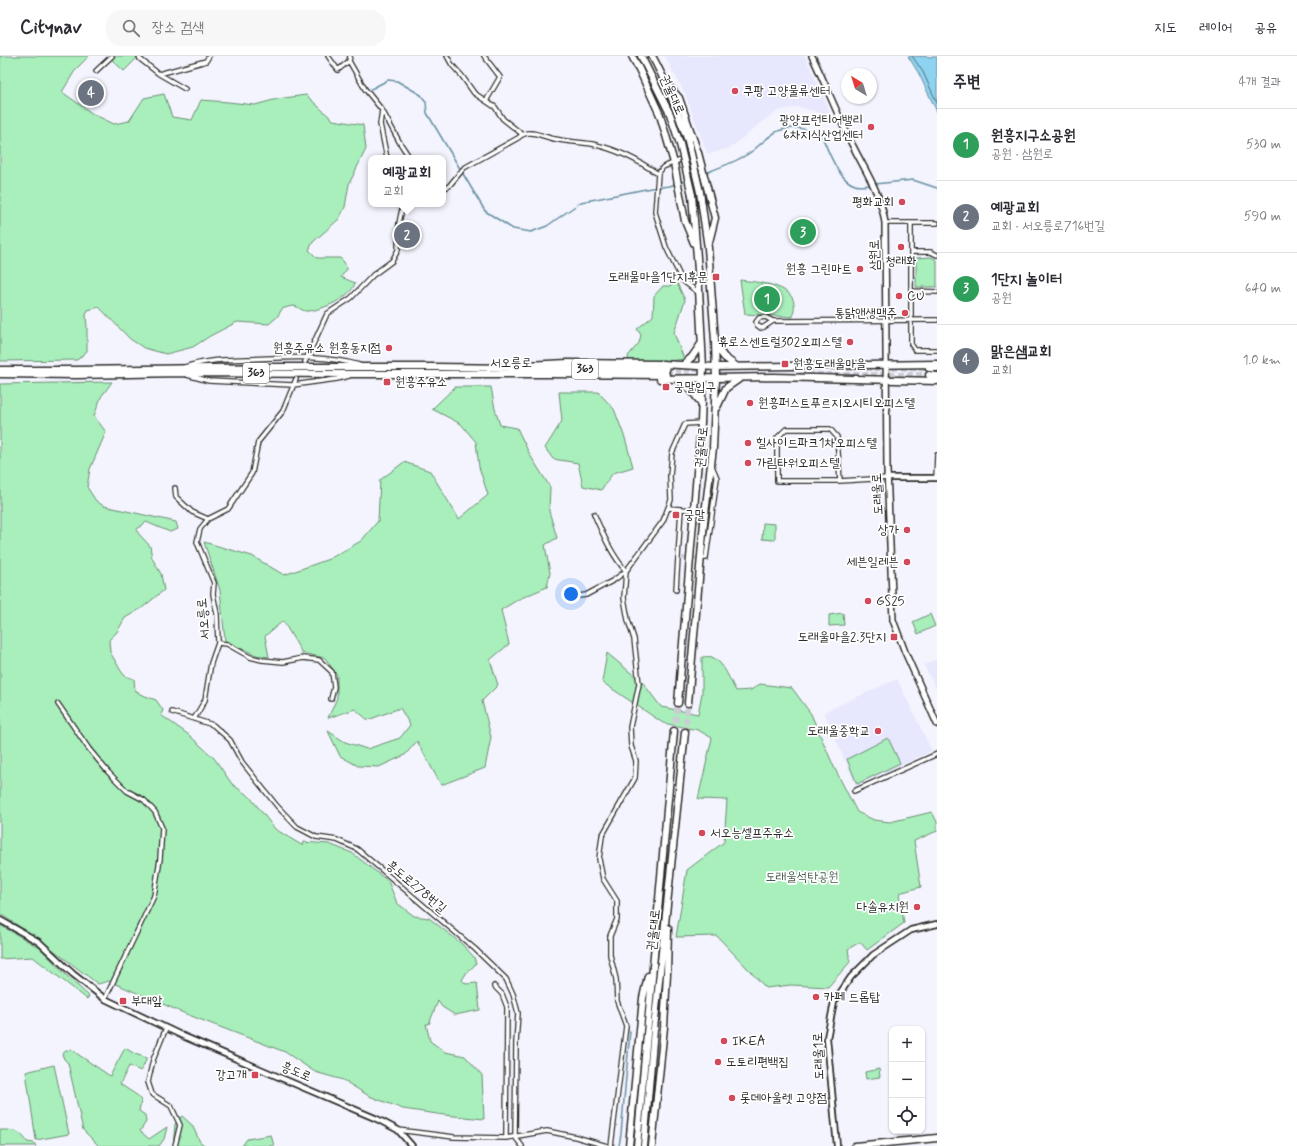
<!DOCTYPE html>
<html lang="ko">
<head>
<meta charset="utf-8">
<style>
	body { margin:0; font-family:Mynerve,"Poor Story",sans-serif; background:#f7f7f7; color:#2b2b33 }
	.controls { position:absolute; right:12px; bottom:12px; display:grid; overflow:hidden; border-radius:8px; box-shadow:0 1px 3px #0004 }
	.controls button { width:36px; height:36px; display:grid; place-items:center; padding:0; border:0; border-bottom:1px solid #e1e1e2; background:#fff; color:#2b2b33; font:20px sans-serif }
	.compass { position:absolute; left:841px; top:12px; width:36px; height:36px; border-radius:50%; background:#fff; box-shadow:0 1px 3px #0004; rotate:322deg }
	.you { position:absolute; left:571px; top:538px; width:14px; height:14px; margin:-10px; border:3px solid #fff; border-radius:50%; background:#1a73e8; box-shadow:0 0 0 6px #1a73e833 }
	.badge { display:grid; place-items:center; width:26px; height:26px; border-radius:50%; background:#111827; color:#fff; font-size:13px; font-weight:700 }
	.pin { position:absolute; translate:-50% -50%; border:2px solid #fff; box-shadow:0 1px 4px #0006 }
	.popup { position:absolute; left:368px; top:99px; width:78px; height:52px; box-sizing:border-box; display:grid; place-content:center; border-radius:8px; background:#fff; filter:drop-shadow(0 1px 3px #0005); font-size:13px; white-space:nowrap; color:#7c7c81 }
	.popup b { font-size:15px; color:#2b2b33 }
	.popup::after { content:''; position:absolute; left:50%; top:100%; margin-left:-8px; border:8px solid transparent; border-top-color:#fff }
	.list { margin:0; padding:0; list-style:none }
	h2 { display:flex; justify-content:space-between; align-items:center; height:52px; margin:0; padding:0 16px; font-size:17px }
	h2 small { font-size:13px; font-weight:400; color:#7c7c81 }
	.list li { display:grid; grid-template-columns:26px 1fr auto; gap:12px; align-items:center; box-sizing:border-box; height:72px; padding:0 16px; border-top:1px solid #e1e1e2 }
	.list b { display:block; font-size:15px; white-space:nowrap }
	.list p { margin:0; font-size:13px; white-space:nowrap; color:#7c7c81 }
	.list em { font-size:13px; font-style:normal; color:#7c7c81 }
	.icon { flex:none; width:22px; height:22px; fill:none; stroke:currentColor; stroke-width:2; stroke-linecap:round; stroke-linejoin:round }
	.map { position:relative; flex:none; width:937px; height:1090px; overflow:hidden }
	header { display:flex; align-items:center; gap:24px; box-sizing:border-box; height:56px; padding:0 20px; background:#fff; border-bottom:1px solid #e1e1e2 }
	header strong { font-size:19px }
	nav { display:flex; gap:22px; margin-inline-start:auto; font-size:14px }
	.search { width:280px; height:36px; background:#f7f7f7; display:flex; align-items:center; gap:10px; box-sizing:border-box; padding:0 14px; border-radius:16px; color:#7c7c81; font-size:15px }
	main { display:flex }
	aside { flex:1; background:#fff }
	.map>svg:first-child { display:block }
	.built { fill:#e7e7fd }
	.green { fill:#a8efbb; stroke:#6a8d73 }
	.water { fill:#8ed3f0; stroke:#6690a1 }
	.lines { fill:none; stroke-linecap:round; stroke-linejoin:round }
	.shore { stroke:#536e7a; stroke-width:1 }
	.stream { stroke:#6690a1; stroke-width:1.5 }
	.minor-tunnel { stroke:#ccccd4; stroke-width:3.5; stroke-dasharray:3.5 2; stroke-linecap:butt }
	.primary-tunnel { stroke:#ccccd4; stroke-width:6; stroke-dasharray:6 3; stroke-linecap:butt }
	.trunk-tunnel { stroke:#ccccd4; stroke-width:6; stroke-dasharray:6 3; stroke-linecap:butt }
	.minor-casing { stroke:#2b2b2b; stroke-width:6 }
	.tertiary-casing { stroke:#2b2b2b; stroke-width:8 }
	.secondary-casing { stroke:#2b2b2b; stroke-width:8 }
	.primary-casing { stroke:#2b2b2b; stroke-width:9 }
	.trunk-casing { stroke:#2b2b2b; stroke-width:9 }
	.minor { stroke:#fff; stroke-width:3.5 }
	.tertiary { stroke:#fff; stroke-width:4.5 }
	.secondary { stroke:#fff; stroke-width:5 }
	.primary { stroke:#fff; stroke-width:6 }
	.trunk { stroke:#fff; stroke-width:6 }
	.primary-bridge-casing { stroke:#2b2b2b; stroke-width:9; stroke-linecap:butt }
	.primary-bridge { stroke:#fff; stroke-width:6 }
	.poi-dot { fill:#d1495b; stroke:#fff; stroke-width:1.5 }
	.labels { text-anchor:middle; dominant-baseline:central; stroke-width:3.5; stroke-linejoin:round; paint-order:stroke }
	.shield { fill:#fff; stroke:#6b6b6b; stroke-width:1 }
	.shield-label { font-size:12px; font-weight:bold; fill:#2b2b2b }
	.poi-label { font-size:13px; fill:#2b2b2b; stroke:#fff; text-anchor:start }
	.street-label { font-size:13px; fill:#2b2b2b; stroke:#fff }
	.park-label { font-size:13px; fill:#4a5c4f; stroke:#fff }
</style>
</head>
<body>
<header>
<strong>Citynav</strong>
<div class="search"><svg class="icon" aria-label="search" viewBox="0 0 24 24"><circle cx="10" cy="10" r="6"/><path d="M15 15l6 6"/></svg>장소 검색</div>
<nav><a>지도</a><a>레이어</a><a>공유</a></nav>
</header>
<main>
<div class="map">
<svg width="937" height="1090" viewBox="0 0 937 1090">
	<rect width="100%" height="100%" fill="#f4f4fe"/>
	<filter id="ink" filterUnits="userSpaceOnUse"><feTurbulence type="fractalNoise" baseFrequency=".025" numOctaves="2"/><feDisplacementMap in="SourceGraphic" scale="8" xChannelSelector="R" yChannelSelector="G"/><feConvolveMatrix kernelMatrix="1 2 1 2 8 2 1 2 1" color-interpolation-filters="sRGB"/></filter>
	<g filter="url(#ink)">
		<path class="built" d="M665,0H805L828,51L833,67L818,56L799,51L780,54L767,62L730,92L709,98L706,94L685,38Z
			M937,603V634L924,609Z
			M897,623L932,695L856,730L824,656Z"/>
		<path class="green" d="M0,0H89L76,13L62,36L93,58L114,68L129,65L144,42L164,38L172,61L192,64L201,44L228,46L255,49L277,43L306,39L333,64L363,69L366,93L349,128L345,151L339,163L313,186L309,194L317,202H340L344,206L347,213L341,221L355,227C351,242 322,254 308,255C303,256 299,251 294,250C290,250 285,252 282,253L277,261L269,268L237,266L210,280L193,291L166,298L144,292L130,283L99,251L88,254L86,259L87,271V295L77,304L0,305Z
			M116,0H137V2L124,15L111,3Z
			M931,201L937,204V231H916V202Z
			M740,224C754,226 793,228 794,248C795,252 793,257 793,261L745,258Z
			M676,225L685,244L674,277L684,303L633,310L629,305L628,300L639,287L641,279L637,273L653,260L654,240L663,230H670Z
			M112,326L101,341L94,360L106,376L90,413L87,431L96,445L104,450L176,466L178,473L170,476L146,466L137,473L138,477L150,490L152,502L161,518L164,534L142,552L125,562L117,576L109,584L110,596L121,615L125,620L134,623L135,634L140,638L156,644L163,654L161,659L189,679L214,702L232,728L250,741L275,773L303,790L304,786L329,788L352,797L388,825L397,847L414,860L429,862L462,888L474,901L476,908L467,916L462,924L466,928L477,927L480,954L455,959L442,951L438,945L429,968H426L430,985L445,996L465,1000L482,1019L484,1063L444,1059L403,1053L369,1040L343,1024L315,1016L285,996L186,958L109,925L98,928L39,883L0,858V328Z
			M455,331H491L495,353L500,369L517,372L530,399L550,431L549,455L557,482L545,489L550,517L547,531L519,543L501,554L509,588L490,604L498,629L482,645L491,681L485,712L441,729L417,685L405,699L379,711L358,710L340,700L328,675L345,686L367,693L400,682L410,669L400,652L368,664L355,653L328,662L337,642V619L325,602L302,597L283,565L265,580L269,601L256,599L225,585L220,534L204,486L252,500L284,519L329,503L361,485L378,465L380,424L404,406L430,415L459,463L488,439L479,411L476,386L461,368L432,353Z
			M559,336H598L614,353L625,382L633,411L613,417L601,434L583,430L578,407L553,403L545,392L562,365Z
			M763,467L775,468V484L762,483Z
			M843,557L844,569L829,570V559Z
			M930,558L935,570L918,578L913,566Z
			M607,597L643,627L661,651L698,658L702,637V601C705,601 710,600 712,601C724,606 730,625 736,635L751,634L760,628L792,632L811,658L834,711L857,756L874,764L890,766L932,756L937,766V775L914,785L921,831L899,837L904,867L867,894L860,886L848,893L850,906L828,931L791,929L766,932L717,880L676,881L687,814L724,786L727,744L698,743L712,682L698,674L663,667L602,626Z
			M888,682L900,707L857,728L847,703Z
			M0,869L40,892L68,921L89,940L87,943L33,901L0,903Z
			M125,992L135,998L147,1002L141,1015L129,1010L120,1028L138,1040L141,1045L139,1055L145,1059L146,1066L140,1075L149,1083L167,1071L164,1083L159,1090H99L83,1074L68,1007L64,1003L62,998L66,995L72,993L76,997L110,1020Z
			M54,1009L69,1078L36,1084L26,1016Z
			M879,1013L880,1021L866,1023L865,1016Z
			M182,1060L192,1069L200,1086L206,1090H173L175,1068Z
			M0,1074C13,1074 20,1074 27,1086L34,1087L36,1090H0Z
			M271,1079L274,1090H242L247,1083Z"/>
		<path class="water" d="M908,0L937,1V56L919,18Z"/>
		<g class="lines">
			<path class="shore" d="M912,0L923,16L937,47"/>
			<path class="stream" d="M371,33L388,24L397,25L421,39L426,46L427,57L485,155L513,173L531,176L547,170L581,146L651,132L670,130L675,128
				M705,117C720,111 737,106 751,96C759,90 769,79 778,75C793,69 807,73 821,78C828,94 838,124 855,129C860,131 866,129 871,129
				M679,127L686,124
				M875,128L913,124L937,132
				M619,1090L621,1078L630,975"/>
			<path class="minor-tunnel" d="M682,502H703"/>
			<path class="primary-tunnel" d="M847,312H929
				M666,314L707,313
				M666,319L690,320
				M799,319H929"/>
			<path class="trunk-tunnel" d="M674,675L678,647
				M685,676L688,647"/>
			<defs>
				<path id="minor" d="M139,0L140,3L159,18L206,5L209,0
					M328,0L338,14L349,5
					M350,0L349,5L365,33L382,54L400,87L410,102
					M447,0L452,9L462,20L474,37L495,51L503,63L522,78
					M484,0L500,21L486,45
					M96,15L112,0
					M159,18L185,33
					M382,54L380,68L387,102
					M658,118L655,156L666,191L682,224L699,237
					M443,133L449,130L464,112L518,82C529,71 542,81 555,83C567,86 580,86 592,88C616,93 638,104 658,118L663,111L698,97
					M885,167H937
					M911,167V288L915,294H937
					M911,196H931L937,199
					M911,235L937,236
					M773,265L764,271L761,272L757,269L756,266L759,262L765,261L773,265L937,264
					M305,306L327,258L351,242L373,219L392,205L398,194L399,167L403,148
					M185,311C204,304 225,304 246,303C284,302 321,298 359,309
					M187,319L209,325L293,329L337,323L349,320
					M936,422L937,399
					M840,425L837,381L830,373H786L777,382V425H840L888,422
					M175,432L176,441L192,456L208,463
					M668,452L706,455
					M594,458C603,478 611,498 626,515L624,542L628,564L634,583L639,628L630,671L631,690L636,705L635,722L602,780L599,803L603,823L617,845V863L610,880V899L616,923L617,945L626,970L611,1090
					M703,502H706L717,422L712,410
					M676,534L681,453
					M571,541L586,539L614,524L626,515L663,465L671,444L670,420L672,397L685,368L701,367
					M218,587L227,588L250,601L262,604L283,606L303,602L319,604L332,616L334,631L331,643
					M58,648L89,693L108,716L127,735L144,744L155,756L162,772L160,803L154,840L105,943
					M172,656L213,669L230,684L242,706L277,750L297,771L316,781L337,784L357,793L475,893L506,923L513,938L518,957L516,987L515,1081L522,1090
					M194,663L205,644L211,607L218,587L217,558L213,538L214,527L197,486L200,473L208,463L228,453L252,417L258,386L283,355L296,323
					M854,735L937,698
					M494,930L502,938L507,951L506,1082
					M166,972L153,1004L148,1026L152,1038L171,1050L180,1069L175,1090
					M398,1074L454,1081L506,1082L547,1075L576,1081L607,1090"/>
				<path id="tertiary" d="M888,422H937
					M0,864L39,886L73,918L105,943L183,980L377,1063L398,1074L412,1090
					M837,1090L827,982L834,946L851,921L873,899L911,874L937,868"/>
				<path id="secondary" d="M812,0C825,27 836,55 849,82C862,110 881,136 885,167L887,413L893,564L905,596L937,668"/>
				<path id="primary" d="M632,0L639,13L660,59L674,107L685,165L694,187
					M641,0L670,58L680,88
					M652,0C667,27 677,55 688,85
					M665,26L679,42L698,97L715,162L709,186
					M700,136L708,192L715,284L716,323L713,392L704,466
					M692,139L698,214L703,311L701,367L693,466
					M716,290L724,301L736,310
					M684,308L692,301L701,288
					M526,309L568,307L662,308L716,311L937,308
					M929,312H937
					M0,314H77L273,311H435L666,314
					M0,318L76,319L180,317L355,318H552L666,319
					M929,319L937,320
					M660,323L774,321L937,325
					M679,324L691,334L702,348
					M717,351L726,332L739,323
					M855,1090L937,1082"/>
				<path id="trunk" d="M678,647L693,466
					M688,647L704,466
					M629,1090L643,942L648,920
					M637,1090L674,675
					M644,1090L654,973L685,676
					M652,1090L664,971L667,918L668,872"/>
			</defs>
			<use href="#minor" class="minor-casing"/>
			<use href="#tertiary" class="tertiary-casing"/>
			<use href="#secondary" class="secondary-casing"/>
			<use href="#primary" class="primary-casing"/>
			<use href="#trunk" class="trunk-casing"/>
			<use href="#minor" class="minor"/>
			<use href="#tertiary" class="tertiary"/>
			<use href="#secondary" class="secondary"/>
			<use href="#primary" class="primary"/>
			<use href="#trunk" class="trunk"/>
			<defs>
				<path id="primary-bridge" d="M688,85L700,136
					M680,88L692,139"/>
			</defs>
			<use href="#primary-bridge" class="primary-bridge-casing"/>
			<use href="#primary-bridge" class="primary-bridge"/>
		</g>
	</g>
	<g class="poi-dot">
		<circle cx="735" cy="35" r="4"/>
		<circle cx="871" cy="71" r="4"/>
		<circle cx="902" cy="146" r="4"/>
		<circle cx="901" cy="191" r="4"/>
		<circle cx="860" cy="213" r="4"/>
		<rect x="712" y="217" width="8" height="8" rx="2"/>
		<circle cx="899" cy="240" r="4"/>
		<circle cx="905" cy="257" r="4"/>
		<circle cx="850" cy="286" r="4"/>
		<circle cx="389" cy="292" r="4"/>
		<rect x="781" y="304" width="8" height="8" rx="2"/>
		<rect x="383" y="322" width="8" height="8" rx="2"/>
		<rect x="662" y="327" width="8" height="8" rx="2"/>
		<circle cx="750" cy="347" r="4"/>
		<circle cx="748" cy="387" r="4"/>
		<circle cx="748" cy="407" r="4"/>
		<rect x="672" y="455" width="8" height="8" rx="2"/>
		<circle cx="907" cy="474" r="4"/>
		<circle cx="907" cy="506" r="4"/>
		<circle cx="868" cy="545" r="4"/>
		<rect x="890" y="577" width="8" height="8" rx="2"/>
		<circle cx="878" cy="675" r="4"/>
		<circle cx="702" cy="777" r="4"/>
		<circle cx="917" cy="851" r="4"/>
		<circle cx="816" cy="941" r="4"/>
		<rect x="119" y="941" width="8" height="8" rx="2"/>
		<circle cx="724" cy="985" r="4"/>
		<circle cx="718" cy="1006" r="4"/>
		<rect x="251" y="1015" width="8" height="8" rx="2"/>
		<circle cx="732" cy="1042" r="4"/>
	</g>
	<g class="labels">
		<g class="shield">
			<rect x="572" y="303" width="26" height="20" rx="3"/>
			<rect x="243" y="307" width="26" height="20" rx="3"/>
		</g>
		<g class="shield-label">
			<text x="585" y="313">363</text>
			<text x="256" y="317">363</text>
		</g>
		<g class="poi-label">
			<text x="743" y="35">쿠팡 고양물류센터</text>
			<text x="863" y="64" text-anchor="end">광양프런티어밸리<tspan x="863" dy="15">6차지식산업센터</tspan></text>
			<text x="894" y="146" text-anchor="end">평화교회</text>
			<text x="901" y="205" text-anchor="middle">청래화</text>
			<text x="852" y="213" text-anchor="end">원흥 그린마트</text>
			<text x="708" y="221" text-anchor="end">도래물마을1단지후문</text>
			<text x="907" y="240">CU</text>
			<text x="897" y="257" text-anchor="end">통닭앤생맥주</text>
			<text x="842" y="286" text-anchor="end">휴로스센트럴302오피스텔</text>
			<text x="381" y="292" text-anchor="end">원흥주유소 원흥동지점</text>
			<text x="793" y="308">원흥도래울마을</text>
			<text x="395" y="326">원흥주유소</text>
			<text x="674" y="331">궁말입구</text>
			<text x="758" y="347">원흥퍼스트푸르지오시티오피스텔</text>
			<text x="756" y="387">힐사이드파크1차오피스텔</text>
			<text x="756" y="407">가림타워오피스텔</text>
			<text x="684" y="459">궁말</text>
			<text x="899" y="474" text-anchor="end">상가</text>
			<text x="899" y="506" text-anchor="end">세븐일레븐</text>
			<text x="876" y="545">GS25</text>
			<text x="886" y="581" text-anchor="end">도래울마을2.3단지</text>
			<text x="870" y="675" text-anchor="end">도래울중학교</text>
			<text x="710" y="777">서오능셀프주유소</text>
			<text x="909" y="851" text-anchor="end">다솔유치원</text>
			<text x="824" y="941">카페 드롭탑</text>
			<text x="131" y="945">부대앞</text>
			<text x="732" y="985">IKEA</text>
			<text x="726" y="1006">도토리편백집</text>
			<text x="247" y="1019" text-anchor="end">강고개</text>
			<text x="740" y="1042">롯데아울렛 고양점</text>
		</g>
		<g class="street-label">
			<text transform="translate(672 39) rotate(66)">권율대로</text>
			<text transform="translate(875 199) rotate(-91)">삼원로</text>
			<text x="511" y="307">서오릉로</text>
			<text transform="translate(702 391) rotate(-85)">권율대로</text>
			<text transform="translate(878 438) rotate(-93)">도래울로</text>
			<text transform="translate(204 563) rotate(-95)">서오릉로</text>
			<text transform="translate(416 831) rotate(40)">흥도로278번길</text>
			<text transform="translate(654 874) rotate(-84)">권율대로</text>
			<text transform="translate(819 1000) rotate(-92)">도래울1로</text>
			<text transform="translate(296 1016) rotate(23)">흥도로</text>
		</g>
		<g class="park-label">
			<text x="802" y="821">도래울석탄공원</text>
		</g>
	</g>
</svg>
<div class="controls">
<button>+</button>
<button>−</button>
<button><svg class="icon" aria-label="locate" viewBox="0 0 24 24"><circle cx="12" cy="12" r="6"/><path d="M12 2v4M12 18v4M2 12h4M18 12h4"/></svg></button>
</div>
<svg class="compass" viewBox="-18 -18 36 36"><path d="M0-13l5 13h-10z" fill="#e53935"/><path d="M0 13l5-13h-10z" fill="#7c7c81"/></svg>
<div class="you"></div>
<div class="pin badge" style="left:767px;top:243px;background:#2e9e5b">1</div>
<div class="pin badge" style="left:407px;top:179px;background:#6b7280">2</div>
<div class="popup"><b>예광교회</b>교회</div>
<div class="pin badge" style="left:803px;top:176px;background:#2e9e5b">3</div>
<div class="pin badge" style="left:91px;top:37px;background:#6b7280">4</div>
</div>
<aside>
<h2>주변<small>4개 결과</small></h2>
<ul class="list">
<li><span class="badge" style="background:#2e9e5b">1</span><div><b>원흥지구소공원</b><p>공원 · 삼원로</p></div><em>530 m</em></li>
<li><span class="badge" style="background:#6b7280">2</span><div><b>예광교회</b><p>교회 · 서오릉로716번길</p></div><em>590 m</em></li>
<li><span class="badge" style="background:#2e9e5b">3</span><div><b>1단지 놀이터</b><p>공원</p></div><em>640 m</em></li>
<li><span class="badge" style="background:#6b7280">4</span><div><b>맑은샘교회</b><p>교회</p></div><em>1.0 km</em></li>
</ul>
</aside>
</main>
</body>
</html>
